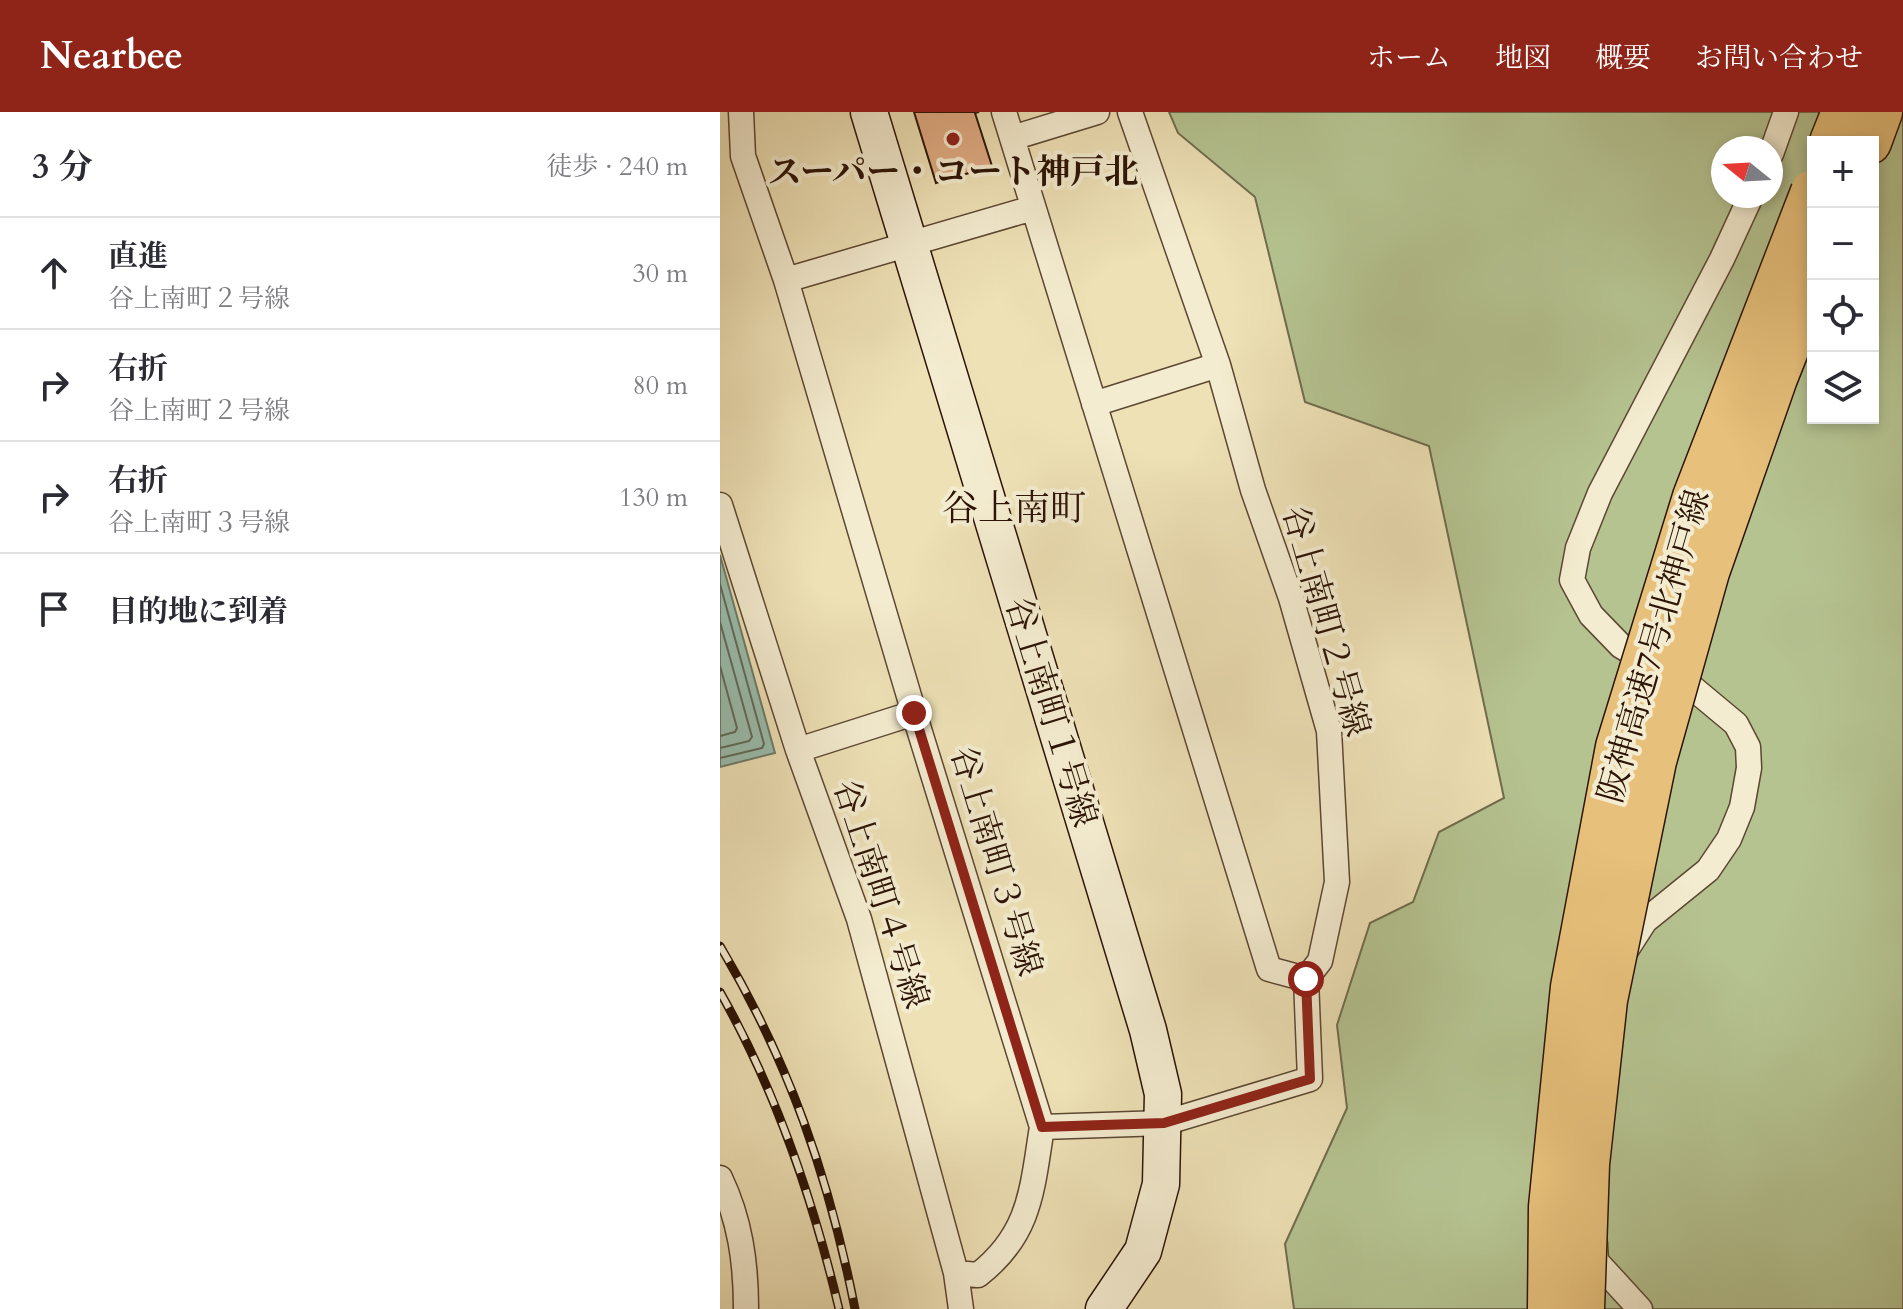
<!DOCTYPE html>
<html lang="ja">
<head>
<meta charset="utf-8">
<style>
	body { margin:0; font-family:Cardo,"Noto Serif JP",serif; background:#f7f7f7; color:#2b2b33 }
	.controls { position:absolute; right:24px; top:24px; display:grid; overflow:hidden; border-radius:0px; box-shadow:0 4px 12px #0003 }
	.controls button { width:72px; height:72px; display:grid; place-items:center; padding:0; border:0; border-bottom:2px solid #e1e1e2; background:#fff; color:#2b2b33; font:40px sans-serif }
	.compass { position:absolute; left:991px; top:24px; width:72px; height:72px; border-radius:50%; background:#fff; box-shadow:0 4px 12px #0003; rotate:288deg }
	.stop { position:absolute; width:24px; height:24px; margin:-18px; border:6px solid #8f2418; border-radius:50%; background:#fff }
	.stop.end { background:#8f2418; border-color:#fff; box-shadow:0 2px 8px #0008 }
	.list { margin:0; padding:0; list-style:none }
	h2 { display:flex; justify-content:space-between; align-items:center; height:104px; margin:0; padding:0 32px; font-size:34px }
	h2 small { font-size:26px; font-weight:400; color:#7c7c81 }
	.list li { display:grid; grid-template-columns:52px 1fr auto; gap:24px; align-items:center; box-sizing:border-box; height:112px; padding:0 32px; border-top:2px solid #e1e1e2 }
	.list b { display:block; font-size:30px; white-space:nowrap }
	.list p { margin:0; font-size:26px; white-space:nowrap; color:#7c7c81 }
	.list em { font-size:26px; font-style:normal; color:#7c7c81 }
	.icon { flex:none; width:44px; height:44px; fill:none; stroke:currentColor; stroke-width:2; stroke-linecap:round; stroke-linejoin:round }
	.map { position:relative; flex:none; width:1183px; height:1197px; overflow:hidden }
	header { display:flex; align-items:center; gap:48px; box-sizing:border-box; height:112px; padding:0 40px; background:#8f2418; color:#fff }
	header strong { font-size:38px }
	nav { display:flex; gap:44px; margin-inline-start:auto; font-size:28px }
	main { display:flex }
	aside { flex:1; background:#fff }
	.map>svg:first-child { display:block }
	.green { fill:#b5c391; stroke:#706c4c; stroke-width:2; fill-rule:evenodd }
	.water { fill:#99beae; stroke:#6d7a6b; stroke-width:2 }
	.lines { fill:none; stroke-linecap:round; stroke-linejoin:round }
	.shore { stroke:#62695a; stroke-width:2 }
	.building { fill:#e0ab83; stroke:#2c1406; stroke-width:2 }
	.street-casing { stroke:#5c4732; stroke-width:27 }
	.secondary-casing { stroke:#2c1406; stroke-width:39 }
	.highway-casing { stroke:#2c1406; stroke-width:47 }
	.street { stroke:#f4ecd0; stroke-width:24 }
	.secondary { stroke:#f4ecd0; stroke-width:36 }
	.highway { stroke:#e7c07b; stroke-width:44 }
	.rail-casing { stroke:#2c1406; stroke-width:9 }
	.rail { stroke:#f4ecd0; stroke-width:6; stroke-dasharray:18; stroke-linecap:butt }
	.highway-bridge-casing { stroke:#2c1406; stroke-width:47; stroke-linecap:butt }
	.highway-bridge { stroke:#e7c07b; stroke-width:44 }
	.route { stroke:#8f2418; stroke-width:10 }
	.poi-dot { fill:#8f2418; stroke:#f4ecd0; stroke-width:3 }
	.labels { text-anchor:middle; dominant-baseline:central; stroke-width:8; stroke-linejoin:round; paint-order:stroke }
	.poi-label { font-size:34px; font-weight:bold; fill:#2c1406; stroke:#f4ecd0 }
	.street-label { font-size:34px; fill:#2c1406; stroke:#f4ecd0 }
	.neighbourhood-label { font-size:36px; fill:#2c1406; stroke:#f4ecd0 }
</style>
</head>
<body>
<header>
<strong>Nearbee</strong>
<nav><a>ホーム</a><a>地図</a><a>概要</a><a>お問い合わせ</a></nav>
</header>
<main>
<aside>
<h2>3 分<small>徒歩 · 240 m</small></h2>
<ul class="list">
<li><svg class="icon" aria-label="ahead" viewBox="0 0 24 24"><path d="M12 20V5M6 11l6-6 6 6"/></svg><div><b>直進</b><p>谷上南町２号線</p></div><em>30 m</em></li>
<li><svg class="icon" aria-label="right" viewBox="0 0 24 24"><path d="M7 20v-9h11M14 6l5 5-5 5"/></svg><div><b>右折</b><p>谷上南町２号線</p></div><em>80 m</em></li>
<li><svg class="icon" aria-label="right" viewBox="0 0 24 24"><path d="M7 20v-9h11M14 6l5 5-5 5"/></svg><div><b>右折</b><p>谷上南町３号線</p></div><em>130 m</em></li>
<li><svg class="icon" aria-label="arrive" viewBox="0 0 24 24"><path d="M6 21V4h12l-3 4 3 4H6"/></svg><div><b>目的地に到着</b></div></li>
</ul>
</aside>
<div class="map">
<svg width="1183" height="1197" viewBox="0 0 1183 1197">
	<rect width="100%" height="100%" fill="#eee1b6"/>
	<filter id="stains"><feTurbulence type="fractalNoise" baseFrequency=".0025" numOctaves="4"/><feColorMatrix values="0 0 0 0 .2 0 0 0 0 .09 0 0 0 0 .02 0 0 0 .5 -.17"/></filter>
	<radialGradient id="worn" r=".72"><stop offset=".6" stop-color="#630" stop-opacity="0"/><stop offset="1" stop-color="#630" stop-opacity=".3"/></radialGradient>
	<path class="green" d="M449,0H1183V1197H574L565,1132L627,996L617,913L650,811L693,790L719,720L784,686L709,334L585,290L535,85L458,21ZM1093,30H1153V306H1093ZM1003,36H1051V84H1003Z"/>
	<path class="water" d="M0,443L55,641L0,655Z"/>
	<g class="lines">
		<path class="shore" d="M0,472L44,632L42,636L0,646
			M0,510L32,625L29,629L0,636
			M0,554L17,616L15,620L0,624"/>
	</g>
	<path class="building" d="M194,0H259L255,1L272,54L216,71Z"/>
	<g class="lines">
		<defs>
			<path id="street" d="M21,0L23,44L66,168L194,601L322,1015C312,1077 311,1122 258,1163L236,1161
				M284,0L549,857L586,867
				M292,26L377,0
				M1051,42L1066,0
				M66,168L313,96
				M374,292L498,253
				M0,393L78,638L139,807L236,1161L241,1197
				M78,638L194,601
				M905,840L925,809L988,758L1009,727L1022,695L1029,656L1028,635L1016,612L974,577L901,534L871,503L852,468L858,436L880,381L1002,147L1031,84
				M322,1015L444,1011L590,967L586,867L600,849L617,770L609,619L571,486L533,378L498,253L410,0
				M0,1066C20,1108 26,1150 26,1197
				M875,1132L876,1149L920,1197"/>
			<path id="secondary" d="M149,0L428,918L443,982L441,1072L423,1139L384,1197"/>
			<path id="highway" d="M1112,30L1124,0
				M1149,30L1160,0"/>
		</defs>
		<use href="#street" class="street-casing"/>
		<use href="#secondary" class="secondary-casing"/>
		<use href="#highway" class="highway-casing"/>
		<use href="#street" class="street"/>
		<use href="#secondary" class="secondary"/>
		<use href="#highway" class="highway"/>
		<defs>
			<path id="rail" d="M0,834C69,950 109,1065 135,1197
				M0,880C56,979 93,1087 119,1197"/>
		</defs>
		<use href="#rail" class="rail-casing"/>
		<use href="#rail" class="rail"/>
		<defs>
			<path id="highway-bridge" d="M830,1197L831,1095L853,875L898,635L975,385L1093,80
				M862,1197L867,1052L885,888L934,649L987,460L1055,266L1093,170"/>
		</defs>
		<use href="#highway-bridge" class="highway-bridge-casing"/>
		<use href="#highway-bridge" class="highway-bridge"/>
	</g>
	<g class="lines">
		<path class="route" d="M194,601L322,1015L444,1011L590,967L586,867"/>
	</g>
	<circle class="poi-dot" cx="233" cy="27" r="8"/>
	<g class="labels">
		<g class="poi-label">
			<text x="233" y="60">スーパー・コート神戸北</text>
		</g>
		<g class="street-label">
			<text transform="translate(606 509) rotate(74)">谷上南町２号線</text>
			<text transform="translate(934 534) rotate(-74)">阪神高速7号北神戸線</text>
			<text transform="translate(331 600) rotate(73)">谷上南町１号線</text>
			<text transform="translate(276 749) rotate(73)">谷上南町３号線</text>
			<text transform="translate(161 782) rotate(72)">谷上南町４号線</text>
		</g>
		<g class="neighbourhood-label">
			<text x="294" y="396">谷上南町</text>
		</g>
	</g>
	<rect width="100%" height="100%" filter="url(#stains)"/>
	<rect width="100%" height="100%" fill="url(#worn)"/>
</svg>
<div class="controls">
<button>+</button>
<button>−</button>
<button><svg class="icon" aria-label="locate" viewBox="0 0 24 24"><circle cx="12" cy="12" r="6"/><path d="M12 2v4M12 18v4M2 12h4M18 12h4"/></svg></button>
<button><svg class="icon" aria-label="layers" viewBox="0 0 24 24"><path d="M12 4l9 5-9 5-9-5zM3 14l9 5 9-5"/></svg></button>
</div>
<svg class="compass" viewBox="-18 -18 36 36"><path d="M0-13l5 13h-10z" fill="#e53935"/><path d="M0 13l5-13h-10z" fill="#7c7c81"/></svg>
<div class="stop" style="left:586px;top:867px"></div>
<div class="stop end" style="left:194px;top:601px"></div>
</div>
</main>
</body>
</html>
